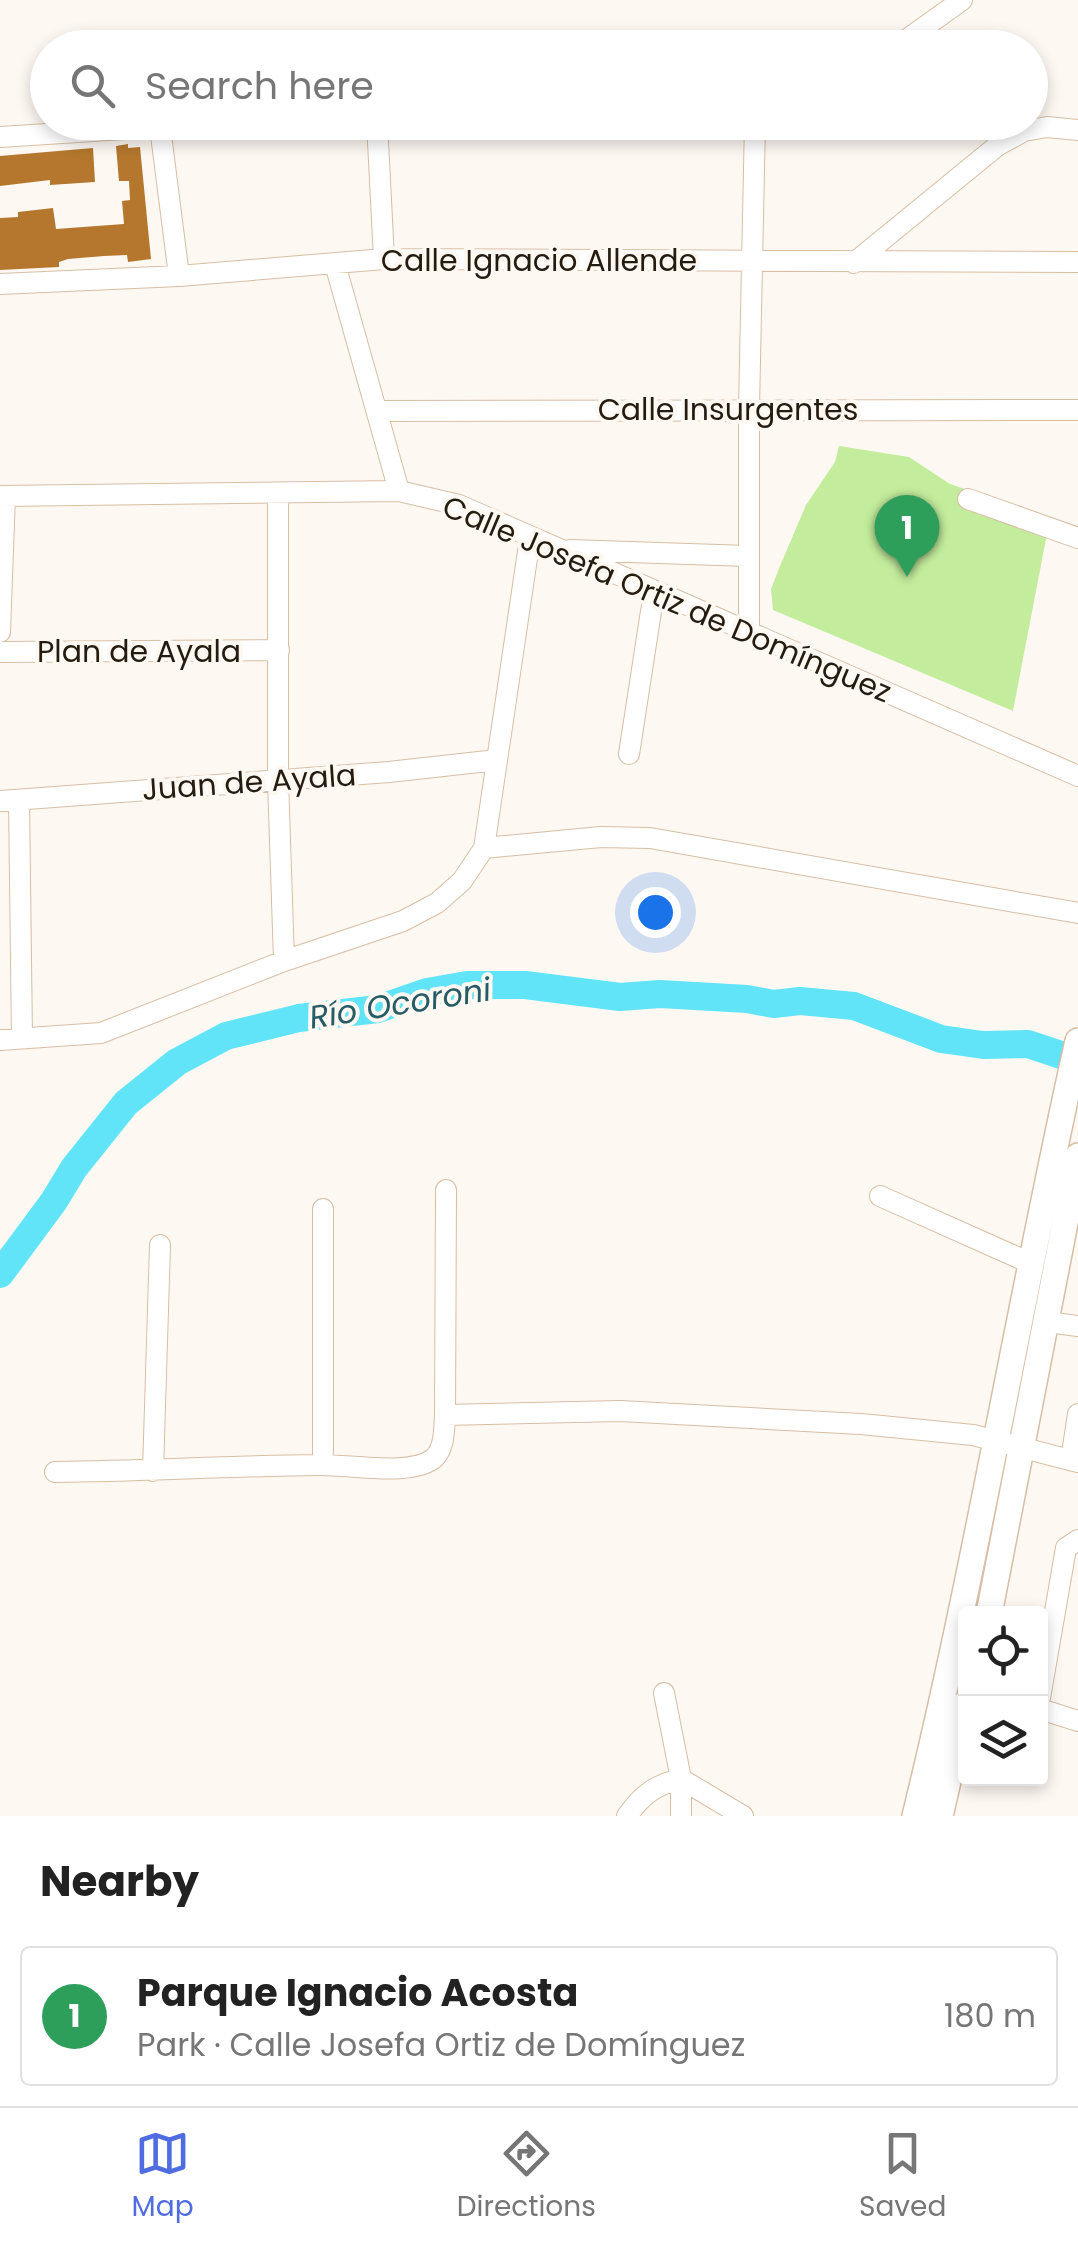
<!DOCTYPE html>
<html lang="en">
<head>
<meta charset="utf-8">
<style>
	body { margin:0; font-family:Poppins,sans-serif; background:#f6f6f6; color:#222 }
	.controls { position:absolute; right:30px; bottom:30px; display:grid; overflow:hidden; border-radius:10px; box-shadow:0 5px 15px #0003 }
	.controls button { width:90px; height:90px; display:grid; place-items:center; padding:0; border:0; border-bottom:2px solid #e0e0e0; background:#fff; color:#222; font:50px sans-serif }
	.you { position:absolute; left:655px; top:912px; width:35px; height:35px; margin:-25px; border:8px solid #fff; border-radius:50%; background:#1a73e8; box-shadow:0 0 0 15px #1a73e833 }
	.badge { display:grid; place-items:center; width:65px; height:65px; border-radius:50%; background:#506ce1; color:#fff; font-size:32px; font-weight:700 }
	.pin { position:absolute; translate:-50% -82px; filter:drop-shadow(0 2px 5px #0008) }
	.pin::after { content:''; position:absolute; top:52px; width:35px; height:30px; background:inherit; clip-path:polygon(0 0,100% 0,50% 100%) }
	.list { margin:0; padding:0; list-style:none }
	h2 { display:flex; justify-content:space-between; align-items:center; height:130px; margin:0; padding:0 40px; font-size:42px }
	h2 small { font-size:32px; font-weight:400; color:#767676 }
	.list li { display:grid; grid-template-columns:65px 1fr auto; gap:30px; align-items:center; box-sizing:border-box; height:140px; margin:0 20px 20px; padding:0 20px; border:2px solid #e0e0e0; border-radius:10px }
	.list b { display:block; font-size:38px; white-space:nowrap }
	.list p { margin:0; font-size:32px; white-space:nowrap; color:#767676 }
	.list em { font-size:32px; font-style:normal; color:#767676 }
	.icon { flex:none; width:55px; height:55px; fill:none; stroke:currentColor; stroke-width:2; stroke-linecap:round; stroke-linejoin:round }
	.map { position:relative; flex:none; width:1078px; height:1816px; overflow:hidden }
	.search { position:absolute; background:#fff; box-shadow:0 5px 15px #0003; left:30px; right:30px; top:30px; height:110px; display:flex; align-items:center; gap:25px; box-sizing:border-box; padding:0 35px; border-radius:55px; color:#767676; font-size:38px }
	.sheet { height:290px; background:#fff }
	nav { display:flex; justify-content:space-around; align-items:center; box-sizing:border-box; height:140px; border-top:2px solid #e0e0e0; background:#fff; font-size:28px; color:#767676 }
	nav a { display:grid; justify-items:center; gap:5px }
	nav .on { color:#506ce1 }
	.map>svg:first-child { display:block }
	.green { fill:#c3ec9c }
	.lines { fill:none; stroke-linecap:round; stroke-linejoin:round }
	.river { stroke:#62e4f8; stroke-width:28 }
	.building { fill:#b4772d }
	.minor-casing { stroke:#d7bea4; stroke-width:22 }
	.major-casing { stroke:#d7bea4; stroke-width:28 }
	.minor { stroke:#fff; stroke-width:20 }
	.major { stroke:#fff; stroke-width:25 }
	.labels { text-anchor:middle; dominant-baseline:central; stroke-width:8; stroke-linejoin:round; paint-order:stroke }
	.street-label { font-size:30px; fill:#241b11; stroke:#fef8f3 }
	.water-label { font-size:32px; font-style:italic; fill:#265c65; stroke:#fef8f3 }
</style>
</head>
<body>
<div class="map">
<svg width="1078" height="1816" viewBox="0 0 1078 1816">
	<rect width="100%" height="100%" fill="#fef8f3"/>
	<path class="green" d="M839,446L909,457L950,484L1050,518L1013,711L773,610L771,589L780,566L806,505L835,462Z"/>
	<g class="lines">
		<path class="river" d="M0,1274L54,1201L74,1168L126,1103L177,1062L226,1036L299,1018L378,1009L427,992L467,985H525L620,997L660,994L747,999L774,1004L800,1001L854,1006L941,1039L983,1045L1028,1044L1070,1058L1078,1065"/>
	</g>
	<path class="building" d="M128,144V148L140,147L151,259L128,262L127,255L104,256L68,259L59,262V267L0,270V218L18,217V212L53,208L56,229L124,224L122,201L130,200L129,181H119L116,146Z
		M93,148L95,182L50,185V180L0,186V156Z"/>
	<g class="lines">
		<defs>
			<path id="minor" d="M895,48L962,0
				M377,122L384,259
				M160,127L179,276
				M0,137L233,122
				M854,263L997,146L1024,131L1047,127L1078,130
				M335,264L399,491
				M0,284L179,276L384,259L1078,262
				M378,411L1078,410
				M278,495V780L284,961
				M0,496L399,491L459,505L484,516L1078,776
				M968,499L1078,538
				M570,550L748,556
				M0,632L5,496
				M749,633V408L755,122
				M0,652L279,650
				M629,754L654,592
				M19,800L22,1038
				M0,801L389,772L497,760
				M484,848L530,538
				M0,1040L101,1033L284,961L403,921L437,903L462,881L484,848L601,837L650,838L1078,913
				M880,1196L1030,1263
				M1048,1322L1078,1326
				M445,1415L620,1411L861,1424L973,1435L1078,1462
				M1071,1460L1078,1414
				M323,1465V1209
				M153,1471L160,1245
				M55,1472C143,1471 230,1466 318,1465C348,1464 408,1477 433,1459C445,1449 444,1429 445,1415L446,1190
				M664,1693L681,1779L743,1816
				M1040,1698L1066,1548L1078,1540
				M1040,1709L1078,1721
				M627,1816C642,1795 656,1784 681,1779V1816"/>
			<path id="major" d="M989,1614L1078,1156
				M915,1816C978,1559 1020,1298 1078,1041
				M940,1816L966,1703"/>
		</defs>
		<use href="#minor" class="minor-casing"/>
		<use href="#major" class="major-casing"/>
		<use href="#minor" class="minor"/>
		<use href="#major" class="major"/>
	</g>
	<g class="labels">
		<g class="street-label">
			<text x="539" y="260">Calle Ignacio Allende</text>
			<text x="728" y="409">Calle Insurgentes</text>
			<text transform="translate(667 599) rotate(23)">Calle Josefa Ortiz de Domínguez</text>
			<text x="139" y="651">Plan de Ayala</text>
			<text transform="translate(249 782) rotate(-4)">Juan de Ayala</text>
		</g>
		<g class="water-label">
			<text transform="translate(400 1003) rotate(-9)">Río Ocoroni</text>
		</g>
	</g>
</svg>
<div class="controls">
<button><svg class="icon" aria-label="locate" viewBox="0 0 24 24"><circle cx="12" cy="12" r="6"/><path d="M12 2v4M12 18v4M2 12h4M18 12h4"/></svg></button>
<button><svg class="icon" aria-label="layers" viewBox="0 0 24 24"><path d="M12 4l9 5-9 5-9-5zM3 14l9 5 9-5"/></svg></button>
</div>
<div class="you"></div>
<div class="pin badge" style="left:907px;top:577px;background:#2e9e5b">1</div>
<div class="search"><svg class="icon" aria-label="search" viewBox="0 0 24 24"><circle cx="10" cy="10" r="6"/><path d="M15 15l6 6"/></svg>Search here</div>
</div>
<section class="sheet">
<h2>Nearby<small></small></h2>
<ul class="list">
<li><span class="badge" style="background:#2e9e5b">1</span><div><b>Parque Ignacio Acosta</b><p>Park · Calle Josefa Ortiz de Domínguez</p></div><em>180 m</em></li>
</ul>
</section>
<nav>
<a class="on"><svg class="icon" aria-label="map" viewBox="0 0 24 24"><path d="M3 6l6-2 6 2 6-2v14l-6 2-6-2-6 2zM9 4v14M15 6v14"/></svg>Map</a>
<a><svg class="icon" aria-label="directions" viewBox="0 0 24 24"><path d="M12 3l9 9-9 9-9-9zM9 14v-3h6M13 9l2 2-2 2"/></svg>Directions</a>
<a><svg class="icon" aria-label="saved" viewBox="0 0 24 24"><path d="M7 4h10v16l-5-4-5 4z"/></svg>Saved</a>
</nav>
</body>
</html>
